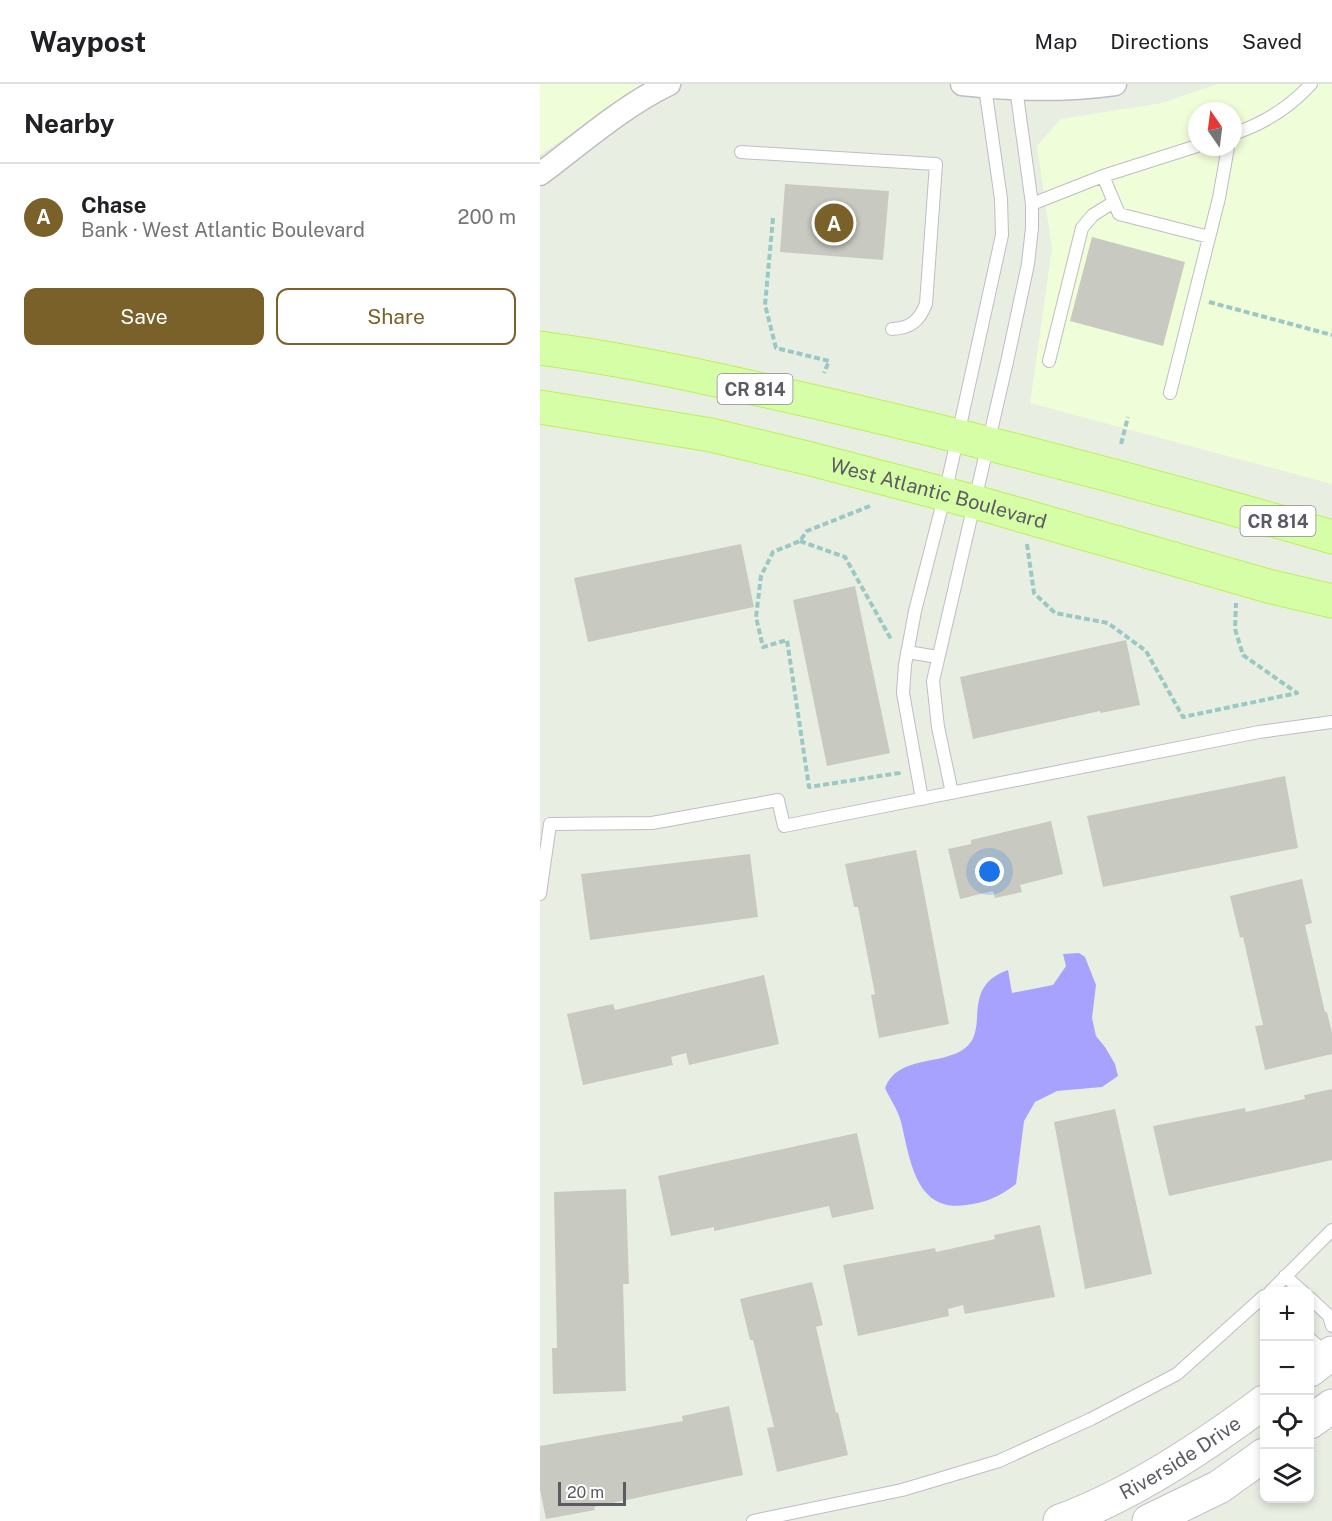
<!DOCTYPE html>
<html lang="en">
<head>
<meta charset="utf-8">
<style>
	body { margin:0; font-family:"Public Sans",sans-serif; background:#f6f6f6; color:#202124 }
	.controls { position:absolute; right:18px; bottom:18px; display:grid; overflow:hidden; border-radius:12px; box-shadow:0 3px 9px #0003 }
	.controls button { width:54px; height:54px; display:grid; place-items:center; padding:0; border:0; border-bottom:2px solid #e0e0e0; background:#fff; color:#202124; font:30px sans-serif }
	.compass { position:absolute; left:648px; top:18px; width:54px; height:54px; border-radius:50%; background:#fff; box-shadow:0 3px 9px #0003; rotate:346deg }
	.scale { position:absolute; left:18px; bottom:15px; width:68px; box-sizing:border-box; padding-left:6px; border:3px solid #5c5b63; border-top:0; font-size:16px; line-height:21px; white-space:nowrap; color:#5c5b63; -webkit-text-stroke:4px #fff; paint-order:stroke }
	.you { position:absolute; left:450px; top:788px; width:21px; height:21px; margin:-15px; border:4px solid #fff; border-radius:50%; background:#1a73e8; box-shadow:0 0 0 9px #1a73e833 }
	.badge { display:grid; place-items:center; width:39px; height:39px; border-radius:50%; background:#7a6129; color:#fff; font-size:20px; font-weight:700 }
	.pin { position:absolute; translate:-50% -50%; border:3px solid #fff; box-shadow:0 2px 6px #0006 }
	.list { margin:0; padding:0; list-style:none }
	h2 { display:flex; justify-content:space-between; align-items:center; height:78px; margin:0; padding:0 24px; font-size:26px }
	h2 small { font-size:20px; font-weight:400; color:#757577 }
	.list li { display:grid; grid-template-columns:39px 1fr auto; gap:18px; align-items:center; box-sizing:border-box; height:108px; padding:0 24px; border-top:2px solid #e0e0e0 }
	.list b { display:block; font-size:22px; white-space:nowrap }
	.list p { margin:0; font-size:20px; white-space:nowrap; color:#757577 }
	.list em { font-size:20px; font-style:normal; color:#757577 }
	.actions { display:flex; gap:12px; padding:18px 24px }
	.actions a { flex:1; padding:14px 0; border:2px solid #7a6129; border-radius:12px; text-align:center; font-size:21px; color:#7a6129 }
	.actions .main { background:#7a6129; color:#fff }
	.icon { flex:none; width:33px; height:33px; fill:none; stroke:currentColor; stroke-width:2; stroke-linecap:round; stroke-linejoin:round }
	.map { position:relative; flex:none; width:792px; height:1437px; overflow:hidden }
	header { display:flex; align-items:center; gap:36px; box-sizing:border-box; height:84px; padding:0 30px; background:#fff; border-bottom:2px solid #e0e0e0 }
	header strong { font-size:28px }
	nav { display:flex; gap:33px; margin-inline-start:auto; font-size:21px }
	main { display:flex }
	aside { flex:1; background:#fff }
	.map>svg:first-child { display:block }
	.commercial { fill:#effdd8; fill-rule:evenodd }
	.water { fill:#a7a2fe }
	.building { fill:#c8cac2 }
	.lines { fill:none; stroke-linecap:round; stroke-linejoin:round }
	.lane-casing { stroke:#bebdc4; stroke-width:14 }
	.street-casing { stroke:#bebdc4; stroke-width:25 }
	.secondary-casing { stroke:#c1bfc8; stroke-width:35 }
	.primary-casing { stroke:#bdf059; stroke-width:35 }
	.path { stroke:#9ac8c4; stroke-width:4; stroke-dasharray:6 3; stroke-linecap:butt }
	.lane { stroke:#fff; stroke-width:12 }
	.street { stroke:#fff; stroke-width:22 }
	.secondary { stroke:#fff; stroke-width:33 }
	.primary { stroke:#d6fea7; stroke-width:33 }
	.labels { text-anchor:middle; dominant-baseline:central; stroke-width:6; stroke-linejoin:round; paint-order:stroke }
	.shield { fill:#fff; stroke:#8d8c92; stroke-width:1.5 }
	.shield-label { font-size:18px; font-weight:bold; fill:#5c5b63 }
	.street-label { font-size:20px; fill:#5c5b63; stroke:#fff }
</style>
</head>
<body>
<header>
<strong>Waypost</strong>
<nav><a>Map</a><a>Directions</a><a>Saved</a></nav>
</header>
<main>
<aside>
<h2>Nearby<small></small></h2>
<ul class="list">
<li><span class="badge">A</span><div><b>Chase</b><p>Bank · West Atlantic Boulevard</p></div><em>200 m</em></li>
</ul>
<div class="actions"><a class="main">Save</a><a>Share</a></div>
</aside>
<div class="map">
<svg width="792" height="1437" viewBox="0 0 792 1437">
	<rect width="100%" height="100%" fill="#e9eee3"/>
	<path class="commercial" d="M0,0H103L0,71Z
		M678,0H792V400L490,319L512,164L497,62L521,35L622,19ZM657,27H693V63H657Z"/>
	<path class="water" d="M539,869L545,873L556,901L552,934L556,952L565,963L575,980L578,992L562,1003L517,1007L495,1018L484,1037L476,1100C461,1112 445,1119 426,1121C375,1129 370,1074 361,1038C358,1026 350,1015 345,1004C358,971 399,982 424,965C451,946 419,903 468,886L472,909L513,901L526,882L523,870Z"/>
	<path class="building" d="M245,100L349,107L343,176L240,168Z
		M552,153L645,178L623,262L530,237Z
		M201,460L214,523L48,558L34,494Z
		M315,502L350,669L287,682L253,516Z
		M586,556L600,621L561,629L560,627L433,655L420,593Z
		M745,692L758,764L563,803L547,732Z
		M511,737L523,790L480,801L482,808L455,814L453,807L420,815L408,765L431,760V756Z
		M376,766L409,940L339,954L331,911L335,910L318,823H314L305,780Z
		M210,770L218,833L50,856L41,790Z
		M762,795L772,839L765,841L785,928H787L792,949V970L725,986L715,942L723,941L703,853L700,854L690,812Z
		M224,891L239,960L149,981L146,969L131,973L133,981L43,1001L27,930L73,920L75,926Z
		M792,1005V1076L629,1112L613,1042L705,1024L706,1028L765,1015L764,1011Z
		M575,1025L612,1190L545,1205L514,1038Z
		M317,1049L334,1125L292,1134L289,1122L174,1147V1143L131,1152L118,1092Z
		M86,1105L89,1200H83L86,1307L13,1310L12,1264H17L14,1108Z
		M500,1141L515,1213L425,1230L423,1221L408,1225L409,1232L318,1252L303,1181L395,1164L396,1168L455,1155L454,1151Z
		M272,1198L283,1241L276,1243L296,1329L298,1328L308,1371L237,1388L227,1344L234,1343L213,1256H210L200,1215Z
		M189,1322L203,1391L54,1423L55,1426L6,1435L0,1406V1362L143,1337L142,1332Z"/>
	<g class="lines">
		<defs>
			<path id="lane" d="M693,50C723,40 750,23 771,0
				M201,68L396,80L386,220C379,237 371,244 352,245
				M563,92L579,130L669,153
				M492,120L563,92L657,62
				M509,277L542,144L553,131L574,118
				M630,309L679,114L688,63
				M367,568L398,573
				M412,709L398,643L393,597L467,278L488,180L492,144V120L476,4
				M382,715L363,609L365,581L375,527L405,410L462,151L461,115L445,3
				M0,810L10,740L112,739L238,716L244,742L719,648L792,638
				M745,1192L763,1208
				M730,1208L792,1146
				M770,1214L789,1232L792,1242
				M770,1255L778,1262L789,1264
				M213,1437L362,1406L459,1377L551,1335L637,1290L724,1212"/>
			<path id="street" d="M422,0C473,6 524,7 575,0
				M0,90C40,60 83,22 129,0"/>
			<g id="secondary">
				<path d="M770,1286L792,1269"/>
				<path d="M770,1338L792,1322"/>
				<path id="s1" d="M520,1437C590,1412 665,1362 724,1318"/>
				<path d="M609,1437L679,1403L724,1371"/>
			</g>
			<g id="primary">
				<path d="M0,264C99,277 196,300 293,322C461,361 627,405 792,453"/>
				<path id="s2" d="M0,323L171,351L271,375L435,418L728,502L792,517"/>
			</g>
		</defs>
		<use href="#lane" class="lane-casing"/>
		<use href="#street" class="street-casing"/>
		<use href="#secondary" class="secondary-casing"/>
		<use href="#primary" class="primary-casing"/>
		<path class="path" d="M233,134L225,221L236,264L289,277L284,289
			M669,218L792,251
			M581,360L588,333
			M330,422L267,447L260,457L233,468L221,492L216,533L223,563L247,556L269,703L359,689L360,686
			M260,457L305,473L352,557
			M487,460L494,509L515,529L568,539L606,567L643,633L757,609L703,571L695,545L696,519"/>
		<use href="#lane" class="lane"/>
		<use href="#street" class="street"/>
		<use href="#secondary" class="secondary"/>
		<use href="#primary" class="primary"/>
	</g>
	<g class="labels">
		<g class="shield">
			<rect x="177.5" y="290" width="75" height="30" rx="4.5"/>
			<rect x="700.5" y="422" width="75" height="30" rx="4.5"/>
		</g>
		<g class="shield-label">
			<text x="215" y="305">CR 814</text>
			<text x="738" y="437">CR 814</text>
		</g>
		<g class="street-label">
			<text stroke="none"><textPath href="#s2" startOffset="408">West Atlantic Boulevard</textPath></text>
			<text stroke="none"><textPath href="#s1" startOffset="136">Riverside Drive</textPath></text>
		</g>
	</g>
</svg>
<div class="controls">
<button>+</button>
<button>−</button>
<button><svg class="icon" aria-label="locate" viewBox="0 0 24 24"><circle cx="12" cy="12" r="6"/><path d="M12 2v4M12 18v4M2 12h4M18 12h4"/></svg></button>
<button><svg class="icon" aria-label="layers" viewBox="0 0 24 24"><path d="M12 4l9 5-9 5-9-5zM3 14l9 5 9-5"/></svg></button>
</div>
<svg class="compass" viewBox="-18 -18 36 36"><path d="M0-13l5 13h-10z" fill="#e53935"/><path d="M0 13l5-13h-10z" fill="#757577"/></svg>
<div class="scale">20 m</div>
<div class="you"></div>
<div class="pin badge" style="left:294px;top:139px">A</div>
</div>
</main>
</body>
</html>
